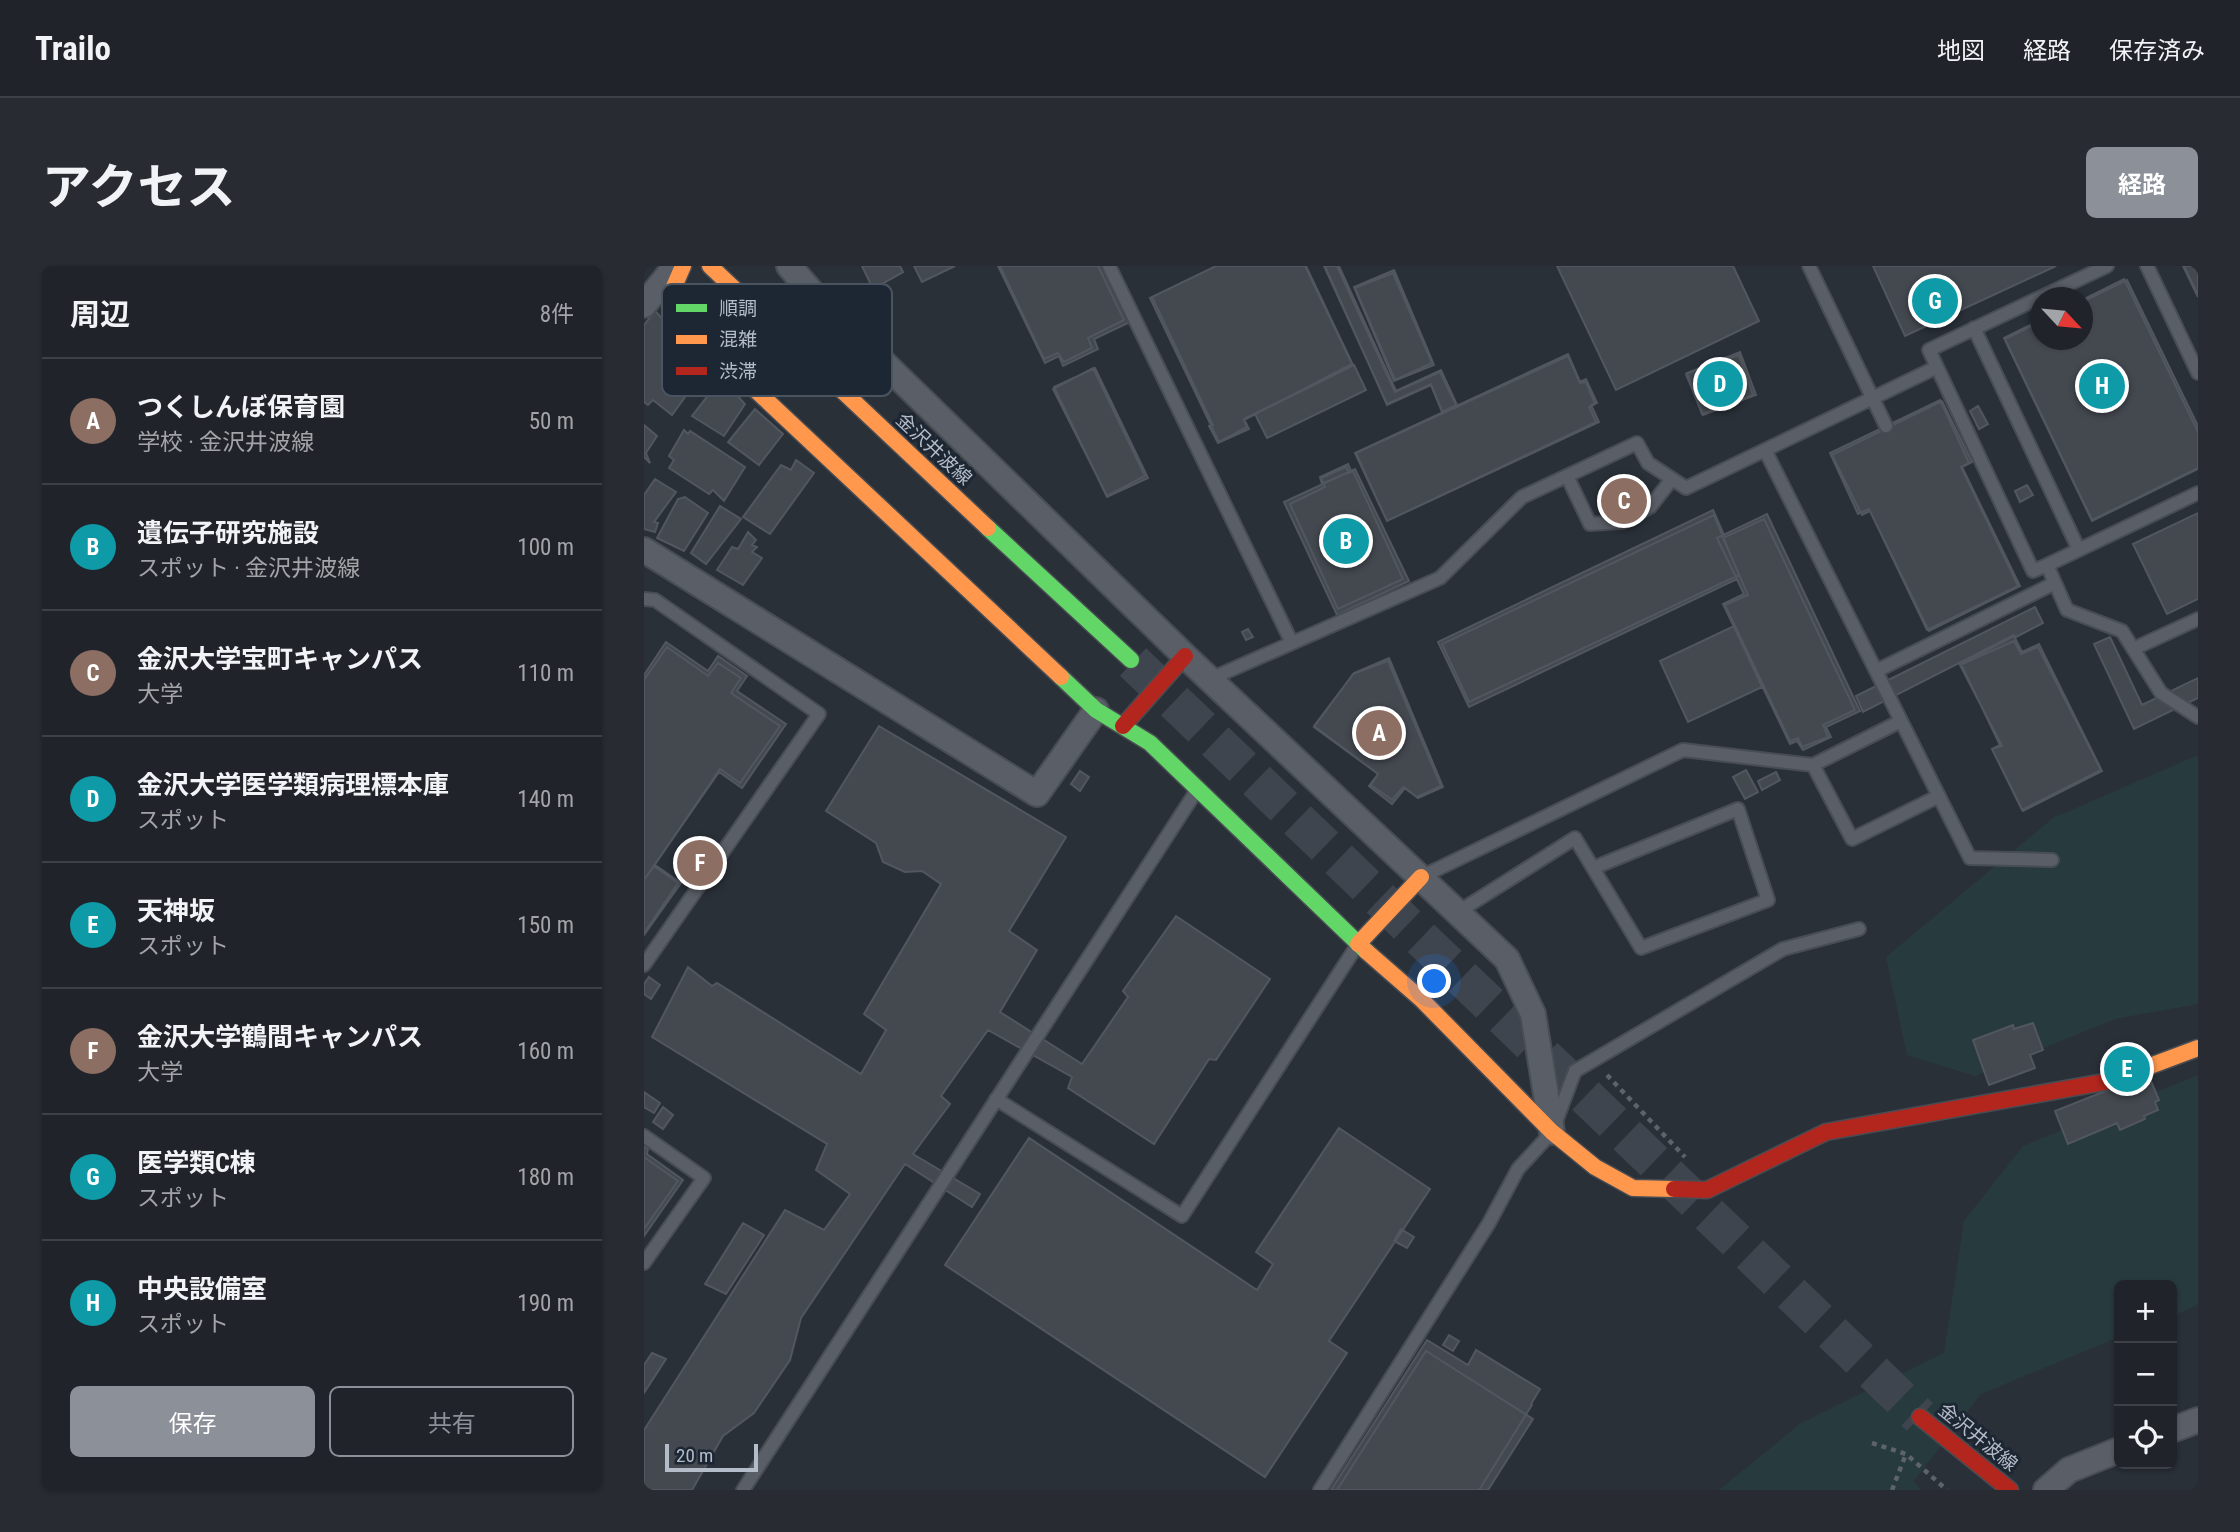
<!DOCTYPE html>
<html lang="ja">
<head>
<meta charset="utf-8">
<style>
	body { margin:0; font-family:"Roboto Condensed","Noto Sans JP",sans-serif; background:#282c32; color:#f1f3f6 }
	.controls { position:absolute; right:21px; bottom:21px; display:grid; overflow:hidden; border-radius:10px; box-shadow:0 2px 5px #0004 }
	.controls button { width:63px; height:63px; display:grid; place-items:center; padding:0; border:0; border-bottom:2px solid #3d4147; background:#20242a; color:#f1f3f6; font:35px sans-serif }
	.compass { position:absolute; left:1386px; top:21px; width:63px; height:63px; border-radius:50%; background:#20242a; box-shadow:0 2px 5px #0004; rotate:116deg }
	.scale { position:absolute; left:21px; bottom:18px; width:93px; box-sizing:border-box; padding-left:7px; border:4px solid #b4bcc9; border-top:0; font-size:19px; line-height:24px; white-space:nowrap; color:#b4bcc9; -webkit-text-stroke:5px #1d2633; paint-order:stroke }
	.you { position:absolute; left:791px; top:716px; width:24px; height:24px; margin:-18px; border:5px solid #fff; border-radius:50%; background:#1a73e8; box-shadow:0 0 0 10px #1a73e833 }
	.badge { display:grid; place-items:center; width:46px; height:46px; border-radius:50%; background:#8c9099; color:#fff; font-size:23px; font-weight:700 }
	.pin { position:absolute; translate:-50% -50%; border:4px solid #fff; box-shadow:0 2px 7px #0006 }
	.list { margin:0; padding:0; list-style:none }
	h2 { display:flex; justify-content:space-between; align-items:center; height:91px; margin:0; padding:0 28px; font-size:30px }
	h2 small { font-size:23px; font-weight:400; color:#a2a4a8 }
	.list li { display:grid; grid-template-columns:46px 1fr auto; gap:21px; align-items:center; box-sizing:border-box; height:126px; padding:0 28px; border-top:2px solid #3d4147 }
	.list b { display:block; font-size:26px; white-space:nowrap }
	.list p { margin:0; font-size:23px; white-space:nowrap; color:#a2a4a8 }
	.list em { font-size:23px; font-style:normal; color:#a2a4a8 }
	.actions { display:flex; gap:14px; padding:21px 28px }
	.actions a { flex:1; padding:16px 0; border:2px solid #8c9099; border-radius:10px; text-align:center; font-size:24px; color:#8c9099 }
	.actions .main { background:#8c9099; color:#fff }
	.icon { flex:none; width:38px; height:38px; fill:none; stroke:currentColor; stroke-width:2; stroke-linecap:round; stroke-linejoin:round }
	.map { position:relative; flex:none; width:1554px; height:1224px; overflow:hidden; border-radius:10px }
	header { display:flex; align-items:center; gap:42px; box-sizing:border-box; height:98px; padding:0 35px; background:#20242a; border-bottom:2px solid #3d4147 }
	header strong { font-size:33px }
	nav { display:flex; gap:38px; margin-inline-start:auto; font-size:24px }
	.intro { display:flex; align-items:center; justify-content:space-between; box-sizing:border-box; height:168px; padding:0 42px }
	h1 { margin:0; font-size:49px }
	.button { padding:18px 32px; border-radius:10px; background:#8c9099; color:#fff; font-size:24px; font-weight:700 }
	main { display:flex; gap:42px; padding:0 42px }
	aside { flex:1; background:#20242a; border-radius:10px; box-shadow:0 2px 5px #0004 }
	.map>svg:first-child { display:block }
	.green { fill:#273a3e }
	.building { fill:#444950; stroke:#52575f; stroke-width:2 }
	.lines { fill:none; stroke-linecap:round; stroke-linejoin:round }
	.primary-tunnel { stroke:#3f454e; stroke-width:38; stroke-dasharray:38 19; stroke-linecap:butt }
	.lane-casing { stroke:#484c53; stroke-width:16 }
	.street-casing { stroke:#484c53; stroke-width:28 }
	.fast-casing { stroke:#484c53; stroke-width:19 }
	.slow-casing { stroke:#484c53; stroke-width:19 }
	.jam-casing { stroke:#484c53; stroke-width:19 }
	.path { stroke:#5d636a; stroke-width:4.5; stroke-dasharray:5 5; stroke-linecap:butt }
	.lane { stroke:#5a5e66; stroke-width:12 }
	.street { stroke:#5a5e66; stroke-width:24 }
	.fast { stroke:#63d668; stroke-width:16 }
	.slow { stroke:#ff974d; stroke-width:16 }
	.jam { stroke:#b3261e; stroke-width:16 }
	.labels { text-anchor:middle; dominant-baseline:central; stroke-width:6; stroke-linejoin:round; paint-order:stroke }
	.street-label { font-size:19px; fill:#b4bcc9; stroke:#1d2633 }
	.key { fill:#1d2633; stroke:#4a5360; stroke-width:2 }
	.key-label { font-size:19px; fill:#b4bcc9 }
</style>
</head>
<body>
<header>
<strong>Trailo</strong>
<nav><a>地図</a><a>経路</a><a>保存済み</a></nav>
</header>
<div class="intro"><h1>アクセス</h1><a class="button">経路</a></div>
<main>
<aside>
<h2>周辺<small>8件</small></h2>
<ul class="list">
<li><span class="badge" style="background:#8d6e63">A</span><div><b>つくしんぼ保育園</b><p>学校 · 金沢井波線</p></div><em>50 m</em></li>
<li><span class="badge" style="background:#0f9aa8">B</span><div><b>遺伝子研究施設</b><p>スポット · 金沢井波線</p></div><em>100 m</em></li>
<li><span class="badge" style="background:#8d6e63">C</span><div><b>金沢大学宝町キャンパス</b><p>大学</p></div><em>110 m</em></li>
<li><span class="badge" style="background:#0f9aa8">D</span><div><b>金沢大学医学類病理標本庫</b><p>スポット</p></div><em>140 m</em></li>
<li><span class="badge" style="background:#0f9aa8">E</span><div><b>天神坂</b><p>スポット</p></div><em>150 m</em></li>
<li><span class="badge" style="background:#8d6e63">F</span><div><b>金沢大学鶴間キャンパス</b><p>大学</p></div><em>160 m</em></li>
<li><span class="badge" style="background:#0f9aa8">G</span><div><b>医学類C棟</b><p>スポット</p></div><em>180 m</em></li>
<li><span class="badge" style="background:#0f9aa8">H</span><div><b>中央設備室</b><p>スポット</p></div><em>190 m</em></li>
</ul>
<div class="actions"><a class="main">保存</a><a>共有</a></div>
</aside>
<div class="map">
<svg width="1554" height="1224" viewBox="0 0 1554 1224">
	<rect width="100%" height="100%" fill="#2a3038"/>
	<path class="green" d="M1554,489V738L1471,753L1331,810L1263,789L1242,691L1409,552Z
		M1554,809V1039L1528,1050V1019H1475V1071L1337,1128L1270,1215L1277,1224H1075L1157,1157L1300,1087L1320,955L1379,880Z"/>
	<path class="building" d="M218,0H256L259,6L229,23Z
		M270,0H311L278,16Z
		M354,0H459L486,56L450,73L454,83L419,100L415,90L401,97Z
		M356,0H454L480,54L444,72L448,82L420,96L414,87L400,93Z
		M572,0H661L708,98L600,154L603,161L575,176L506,32Z
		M572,0H662L709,99L600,153L605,163L574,177L565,160L569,159L508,31Z
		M680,0H693L751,126L796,106L813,141L799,147L787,118L743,138Z
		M681,0H695L752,125L797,104L813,139L798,146L787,119L743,139Z
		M913,0H1089L1115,55L972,124Z
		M1229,0H1412L1261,70Z
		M1539,0H1554V31Z
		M1540,0H1554V29Z
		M750,4L790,99L750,115L710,21Z
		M749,7L788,97L751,114L711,22Z
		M1480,13L1554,166V203L1448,255L1360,72L1396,54V74H1438V34Z
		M1483,14L1554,160V202L1448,254L1361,73L1396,56V74H1438V36Z
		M11,45L47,82L48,90L62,102L28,149L9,134L4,139L0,136V59Z
		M1096,86L1112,129L1059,149L1043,107Z
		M924,88L936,116L942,113L953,137L947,139L955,156L743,255L711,187Z
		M1095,89L1109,129L1058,148L1042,108Z
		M924,90L936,117L942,116L951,138L945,141L952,156L743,255L712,187Z
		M710,99L722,124L623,172L611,148Z
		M449,102L501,210L463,230L409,123Z
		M451,102L504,212L463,231L410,121Z
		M73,118L85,127H91L101,138L80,170L48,150Z
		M1296,134L1325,197L1317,201L1374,320L1283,364L1225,243L1214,248L1186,187Z
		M1298,135L1328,196L1318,201L1376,320L1285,365L1226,245L1218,249L1188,189Z
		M1334,140L1344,158L1335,163L1326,145Z
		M111,143L139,168L115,199L84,176Z
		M0,159L13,170L2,187L6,197L0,191Z
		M40,164L44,168L46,165L101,201L80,235L69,224L65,228L25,202L30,194L25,190Z
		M152,194L170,207L126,268L99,251L137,199L147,204Z
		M704,198L707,205L678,218L676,211Z
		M702,201L705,207L709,205L759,313L694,343L646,238L681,221L677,212Z
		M711,203L765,315L693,349L640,236Z
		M11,213L32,226L10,256L14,257L11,266L0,263V229Z
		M1383,219L1389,229L1376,236L1371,225Z
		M41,231L64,247L40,285L13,272L34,233Z
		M76,240L97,253L62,298L47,287Z
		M1069,244L1080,269L1073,272L1093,313L825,441L794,376Z
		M1554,247V333L1523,348L1489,278Z
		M1123,248L1216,445L1182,461L1187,471L1159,484L1153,475L1146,478L1079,338L1100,328L1073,272Z
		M1070,249L1095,309L825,436L798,378Z
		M1120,253L1211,444L1179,459L1184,471L1158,481L1154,472L1146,475L1081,339L1104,329L1079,272Z
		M104,266L112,274L108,279L113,281L108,286L118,292L99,319L73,304L88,281L94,283Z
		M1391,341L1399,357L1372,371L1370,369L1219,446L1212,430Z
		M1090,360L1118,421L1044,456L1016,395Z
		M604,363L609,371L602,374L598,366Z
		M1370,370L1378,386L1395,378L1458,505L1379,545L1348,483L1356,479L1317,398Z
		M1466,371L1498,439L1554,412V432L1490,463L1450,378Z
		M1370,375L1377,388L1394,381L1457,504L1378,544L1348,483L1358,480L1316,399Z
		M22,376L64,405L74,390L103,410L93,425L142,458L98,522L75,506L0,614V409Z
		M23,381L64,410L74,397L97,412L87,427L136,460L96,517L76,503L10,600L34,617L0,667V414Z
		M745,392L799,521L774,532L761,522L748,538L725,520L734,508L670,460L710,407Z
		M744,395L797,520L773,531L759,521L748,534L727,519L734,508L670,461L709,408Z
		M235,460L422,571L365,665L393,684L356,746L438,798L484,731L479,725L532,650L626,713L572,794L565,793L510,878L424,822L428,811L344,764L297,830L306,838L269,888L336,928L328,941L261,898L157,1052L146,1094L110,1147L79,1170L48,1224H0V1164L141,944L180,964L206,928L172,904L183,878L8,771L44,701L68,720L73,717L217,808L242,764L220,748L297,618L278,605L261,606L239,596L232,577L182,545Z
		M1102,504L1114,526L1101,533L1089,511Z
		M436,505L445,511L436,525L427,518Z
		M1132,506L1136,514L1118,524L1114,515Z
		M11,599L37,617L0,669V614Z
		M5,711L16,719L7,733L0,728V718Z
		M1389,757L1399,784L1386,789L1391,802L1345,819L1329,774L1369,759L1370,763Z
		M1504,808L1515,834L1511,836L1514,844L1500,850L1501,853L1476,864L1473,857L1424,878L1411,845Z
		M0,826L16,837L10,847L0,841Z
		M19,841L29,849L19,863L9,856Z
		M695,862L786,923L685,1075L703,1087L621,1211L301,999L385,872L613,1024L629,998L612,986Z
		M0,880L4,883L3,888L39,914L0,970Z
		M0,891L34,915L0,963Z
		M99,957L120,969L82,1028L61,1018Z
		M757,963L770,971L763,982L750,975Z
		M805,1069L815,1075L809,1085L799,1079Z
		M783,1074L824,1099L832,1084L896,1123L887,1138L888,1139L835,1224H687Z
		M782,1085L889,1153L844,1224H693Z
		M8,1087L22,1093L0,1127V1099Z"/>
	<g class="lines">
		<path class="primary-tunnel" d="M489,396L1276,1151"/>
		<defs>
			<path id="lane" d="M465,0L648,377
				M1165,0L1242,160
				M1463,0L1285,84L1389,305L1403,299L1423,344L1478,365L1517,427L1554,451
				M1503,0L1554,107
				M1330,62L1435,284
				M1293,101L1121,184L1326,592L1408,594
				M923,210L946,258L978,256L1006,241L1028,213
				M1403,299L1554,227
				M0,333L11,334L175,448L0,699
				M1489,383L1554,353
				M1232,405L1411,317
				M566,413L796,312L878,231L993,177L1004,197L1042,222L1121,184
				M1169,499L1208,573L1295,530
				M777,611L1039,484L1169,499L1257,455
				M814,646L931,572L997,682L1124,634L1094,543L949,602
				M352,833L538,950L712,681
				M0,870L60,912L0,997
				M99,1224L553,524
				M676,1224L845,957L874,903L908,866L931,805L1139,683L1215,663"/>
			<path id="street" d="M145,0L171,30L541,390L863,693L889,748L908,866
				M0,39L30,2
				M0,284L393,528L452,444
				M1528,1164L1554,1154
				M1402,1224L1425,1204L1475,1184"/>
			<path id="fast" d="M344,262L487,394
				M417,411L452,444L506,477L722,685"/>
			<path id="slow" d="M39,0L26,30L84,98L417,411
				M66,0L344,262
				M714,678L777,611
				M722,685L777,733L908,866L951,901L989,922L1030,923
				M1466,815L1554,782"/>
			<path id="jam" d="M479,460L541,390
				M1030,923L1063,924L1182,866L1466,815
				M1276,1151L1366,1224"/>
		</defs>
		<use href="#lane" class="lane-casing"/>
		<use href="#street" class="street-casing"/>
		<use href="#fast" class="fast-casing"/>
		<use href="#slow" class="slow-casing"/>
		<use href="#jam" class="jam-casing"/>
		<path class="path" d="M963,809L1041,891
			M1228,1177L1262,1188L1303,1224
			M1248,1224L1262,1188"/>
		<use href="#lane" class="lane"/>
		<use href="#street" class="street"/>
		<use href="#fast" class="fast"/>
		<use href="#slow" class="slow"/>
		<use href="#jam" class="jam"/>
	</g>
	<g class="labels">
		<g class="street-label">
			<text transform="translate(290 183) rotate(43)">金沢井波線</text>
			<text transform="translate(1334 1171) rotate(39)">金沢井波線</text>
		</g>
	</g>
	<rect x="18" y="18" width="230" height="112" rx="10" class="key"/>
	<rect x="32" y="38" width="31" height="8" fill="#63d668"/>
	<rect x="32" y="69" width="31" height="9" fill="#ff974d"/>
	<rect x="32" y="101" width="31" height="8" fill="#b3261e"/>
	<g class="key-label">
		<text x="75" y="49">順調</text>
		<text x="75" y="80">混雑</text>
		<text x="75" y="112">渋滞</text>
	</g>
</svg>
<div class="controls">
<button>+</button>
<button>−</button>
<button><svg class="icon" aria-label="locate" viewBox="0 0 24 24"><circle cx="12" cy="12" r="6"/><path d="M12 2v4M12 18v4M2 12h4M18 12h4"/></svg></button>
</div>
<svg class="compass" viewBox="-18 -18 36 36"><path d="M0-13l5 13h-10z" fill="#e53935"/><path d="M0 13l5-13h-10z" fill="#a2a4a8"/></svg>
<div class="scale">20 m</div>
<div class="you"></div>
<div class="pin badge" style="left:735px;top:467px;background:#8d6e63">A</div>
<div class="pin badge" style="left:702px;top:275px;background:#0f9aa8">B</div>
<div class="pin badge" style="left:980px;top:235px;background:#8d6e63">C</div>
<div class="pin badge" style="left:1076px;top:118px;background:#0f9aa8">D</div>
<div class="pin badge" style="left:1483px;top:803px;background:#0f9aa8">E</div>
<div class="pin badge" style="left:56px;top:597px;background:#8d6e63">F</div>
<div class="pin badge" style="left:1291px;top:35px;background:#0f9aa8">G</div>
<div class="pin badge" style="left:1458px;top:120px;background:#0f9aa8">H</div>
</div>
</main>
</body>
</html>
